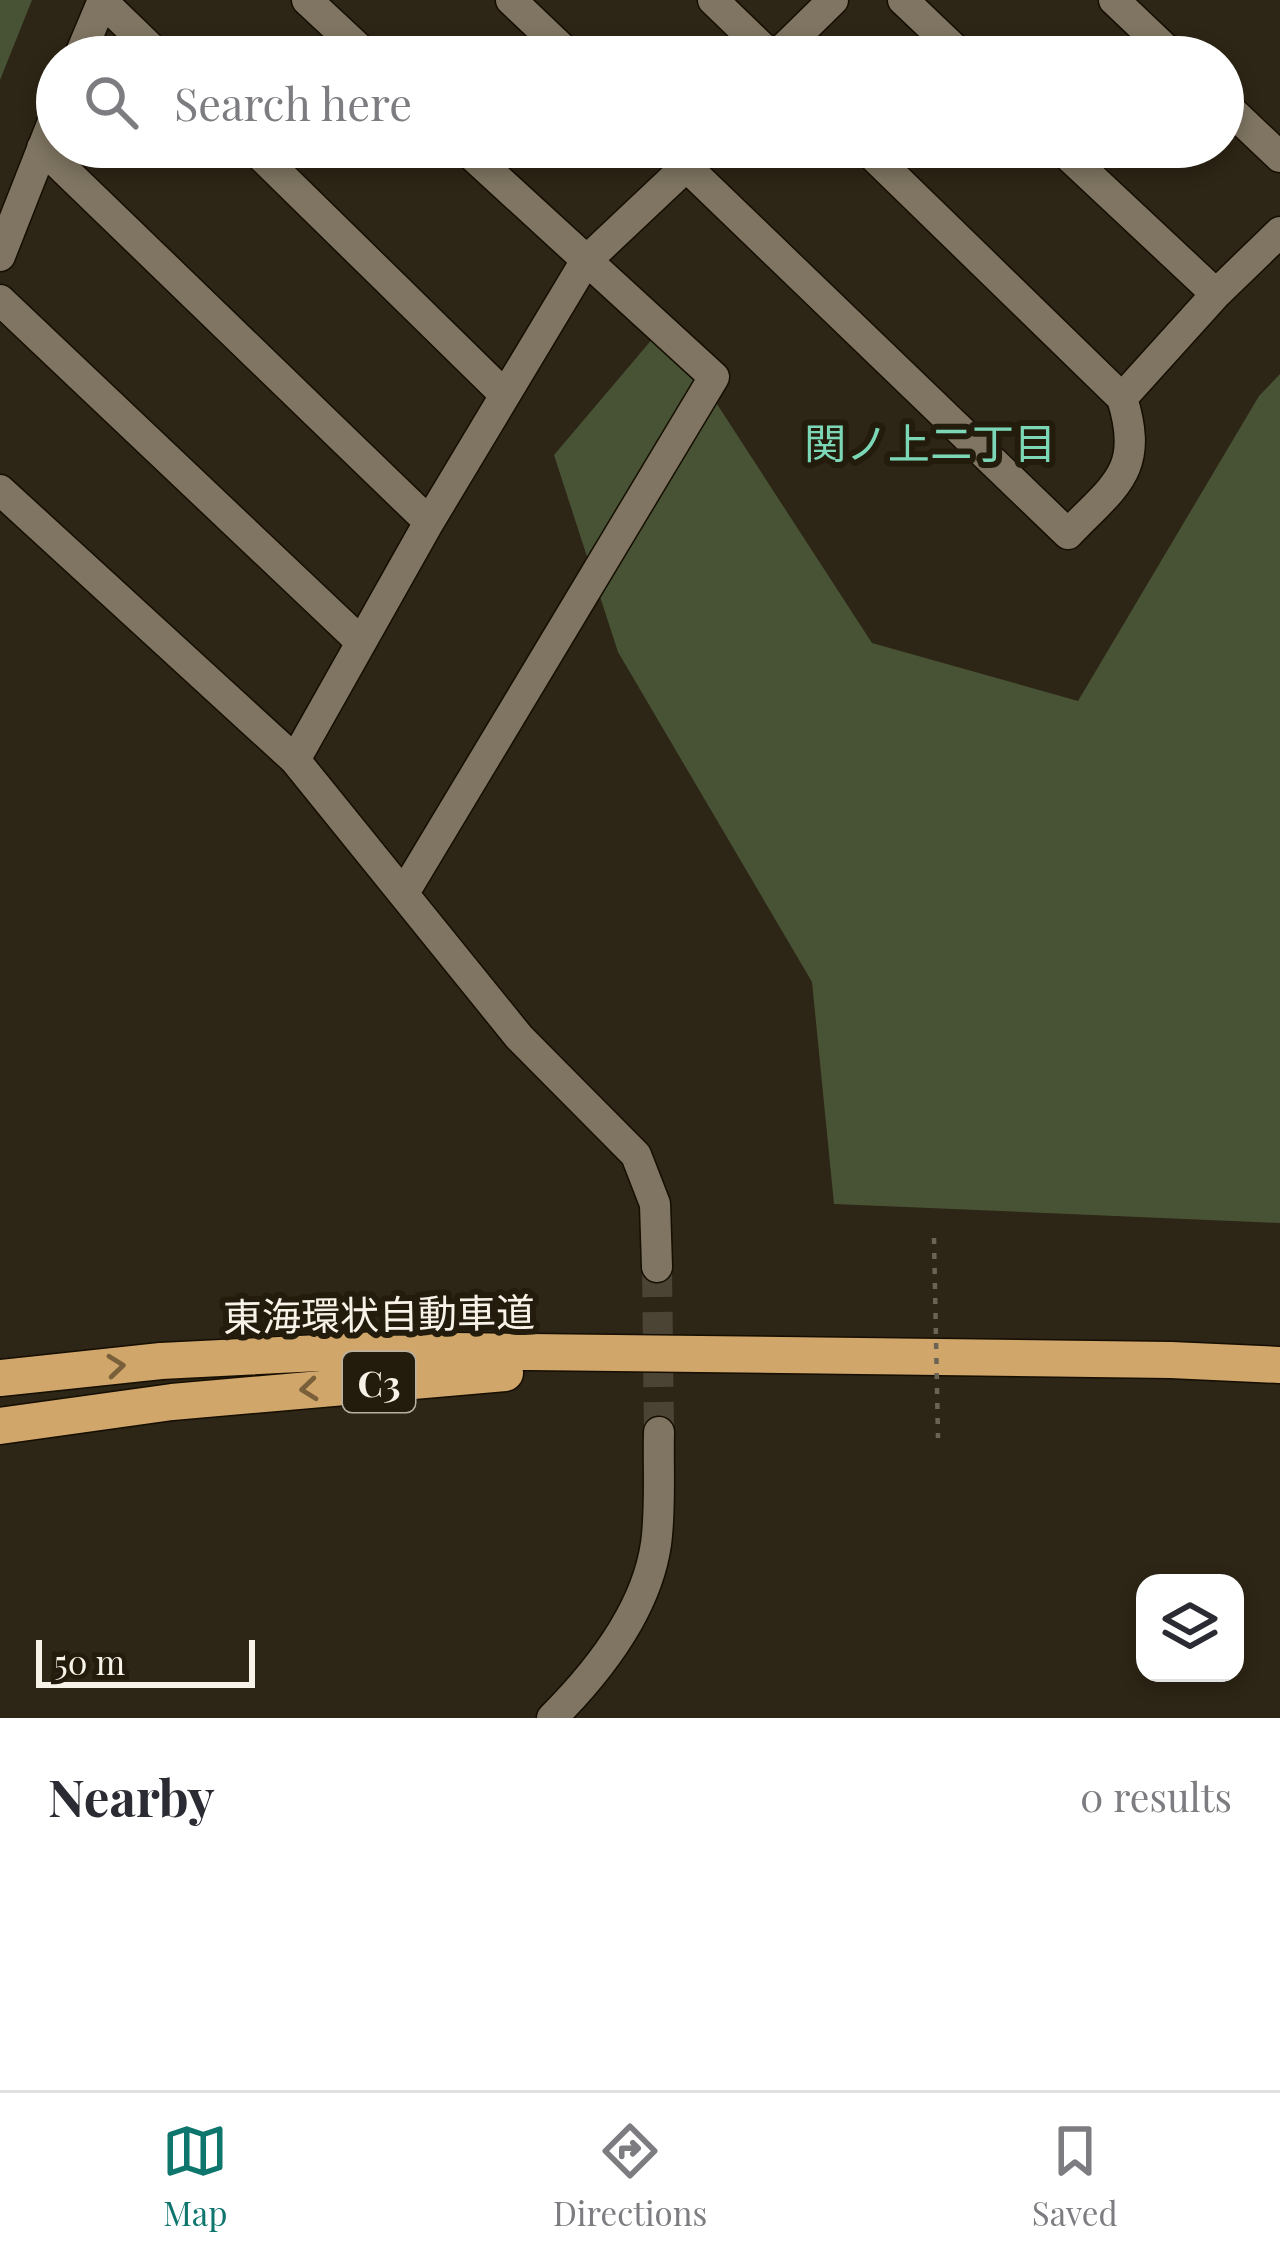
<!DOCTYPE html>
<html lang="en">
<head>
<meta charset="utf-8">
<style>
	body { margin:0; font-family:"Playfair Display","Noto Sans JP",serif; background:#f7f7f7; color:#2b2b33 }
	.controls { position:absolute; right:36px; bottom:36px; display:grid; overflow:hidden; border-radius:24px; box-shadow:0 6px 18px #0003 }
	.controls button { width:108px; height:108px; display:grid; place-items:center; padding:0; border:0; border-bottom:3px solid #e1e1e2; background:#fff; color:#2b2b33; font:60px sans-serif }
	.scale { position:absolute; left:36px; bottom:30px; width:219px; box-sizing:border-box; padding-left:12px; border:6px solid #f8f3e8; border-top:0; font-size:33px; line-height:42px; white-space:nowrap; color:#f8f3e8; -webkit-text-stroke:9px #231b0b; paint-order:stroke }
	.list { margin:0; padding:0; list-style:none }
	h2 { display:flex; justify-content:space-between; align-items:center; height:156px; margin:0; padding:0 48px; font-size:51px }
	h2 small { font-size:39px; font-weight:400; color:#7c7c81 }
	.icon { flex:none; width:66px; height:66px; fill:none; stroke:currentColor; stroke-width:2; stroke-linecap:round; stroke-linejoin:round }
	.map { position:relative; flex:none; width:1280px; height:1718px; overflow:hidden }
	.search { position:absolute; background:#fff; box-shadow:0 6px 18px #0003; left:36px; right:36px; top:36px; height:132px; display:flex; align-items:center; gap:30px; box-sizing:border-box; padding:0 42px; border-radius:66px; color:#7c7c81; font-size:45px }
	.sheet { height:372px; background:#fff }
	nav { display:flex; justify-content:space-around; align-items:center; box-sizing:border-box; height:168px; border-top:3px solid #e1e1e2; background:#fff; font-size:33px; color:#7c7c81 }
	nav a { display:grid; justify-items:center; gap:6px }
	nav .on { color:#0f766e }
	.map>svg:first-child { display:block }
	.green { fill:#475334 }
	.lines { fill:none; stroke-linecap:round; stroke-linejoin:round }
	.minor-tunnel { stroke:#4b4435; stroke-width:30; stroke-dasharray:30 15; stroke-linecap:butt }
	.minor-casing { stroke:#150e01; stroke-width:33 }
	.highway-casing { stroke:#150e01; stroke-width:39 }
	.minor { stroke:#7f7562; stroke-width:30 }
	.highway { stroke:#d0a66a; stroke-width:36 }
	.path-bridge { stroke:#6b6355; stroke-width:4.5; stroke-dasharray:6 9; stroke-linecap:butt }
	.oneway { stroke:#7a603a }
	.labels { text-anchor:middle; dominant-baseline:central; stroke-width:12; stroke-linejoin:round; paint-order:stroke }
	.shield { fill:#231b0b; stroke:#b8b2a6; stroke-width:3 }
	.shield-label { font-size:36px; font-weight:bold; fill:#f8f3e8 }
	.street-label { font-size:39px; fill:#f8f3e8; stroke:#231b0b }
	.neighbourhood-label { font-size:42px; fill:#7cd7b7; stroke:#231b0b }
</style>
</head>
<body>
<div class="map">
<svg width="1280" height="1718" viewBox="0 0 1280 1718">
	<rect width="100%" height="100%" fill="#2d2515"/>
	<path class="green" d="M0,0H32L0,80Z
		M665,324L872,643L1078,701L1259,396L1280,374V1223L834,1204L812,982L618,652L554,455Z"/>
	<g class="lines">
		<path class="minor-tunnel" d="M657,1267L659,1432"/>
		<defs>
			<path id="minor" d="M307,0L368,57
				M511,0L571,57
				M713,0L772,57
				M903,0L963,57
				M1114,0L1174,57
				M102,1L160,57
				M79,57L103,0
				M775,57L833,0
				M1223,103L1280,157
				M252,147L505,395
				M666,147L1068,534C1115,485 1145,471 1122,398
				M864,147L1122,398L1216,294L1280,232
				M1059,147L1216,294
				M42,148L429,522
				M0,256L57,111
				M0,300L361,642
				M0,490L295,760L519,1037L636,1155L655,1204L657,1267
				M295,760L429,522L585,262L674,178L700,147
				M404,893L714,377L463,147
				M552,1718C598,1672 646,1612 656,1544C661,1508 658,1468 659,1432"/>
			<path id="highway" d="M0,1378L161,1361L379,1350L1171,1360L1280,1365
				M0,1426L172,1402L505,1373"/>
		</defs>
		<use href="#minor" class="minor-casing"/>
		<use href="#highway" class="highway-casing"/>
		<use href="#minor" class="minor"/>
		<use href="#highway" class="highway"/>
		<path class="path-bridge" d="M934,1238L938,1438"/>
	</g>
	<defs><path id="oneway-chevron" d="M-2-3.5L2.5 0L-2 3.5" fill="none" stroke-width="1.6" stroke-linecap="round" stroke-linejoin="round" transform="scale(3)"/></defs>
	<g class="oneway">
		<use href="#oneway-chevron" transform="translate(116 1366) rotate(-6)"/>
		<use href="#oneway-chevron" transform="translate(309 1389) rotate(174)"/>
	</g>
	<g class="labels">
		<rect class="shield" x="343" y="1352" width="72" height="60" rx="9"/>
		<g class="shield-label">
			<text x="379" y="1382">C3</text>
		</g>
		<g class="street-label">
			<text transform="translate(379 1313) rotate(-1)">東海環状自動車道</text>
		</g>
		<g class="neighbourhood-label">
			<text x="930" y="442">関ノ上二丁目</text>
		</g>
	</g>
</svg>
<div class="controls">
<button><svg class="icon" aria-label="layers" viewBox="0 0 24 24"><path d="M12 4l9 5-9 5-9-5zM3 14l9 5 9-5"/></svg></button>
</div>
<div class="scale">50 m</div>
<div class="search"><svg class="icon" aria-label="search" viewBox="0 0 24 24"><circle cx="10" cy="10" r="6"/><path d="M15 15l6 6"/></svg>Search here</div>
</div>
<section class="sheet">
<h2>Nearby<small>0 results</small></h2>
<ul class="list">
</ul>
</section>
<nav>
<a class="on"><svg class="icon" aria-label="map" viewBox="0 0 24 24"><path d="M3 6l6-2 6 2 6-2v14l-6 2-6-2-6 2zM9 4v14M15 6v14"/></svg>Map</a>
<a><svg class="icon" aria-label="directions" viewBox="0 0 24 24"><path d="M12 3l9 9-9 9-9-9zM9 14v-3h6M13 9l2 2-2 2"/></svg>Directions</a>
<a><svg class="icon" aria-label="saved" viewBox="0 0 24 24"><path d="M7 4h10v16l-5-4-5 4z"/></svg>Saved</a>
</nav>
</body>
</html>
